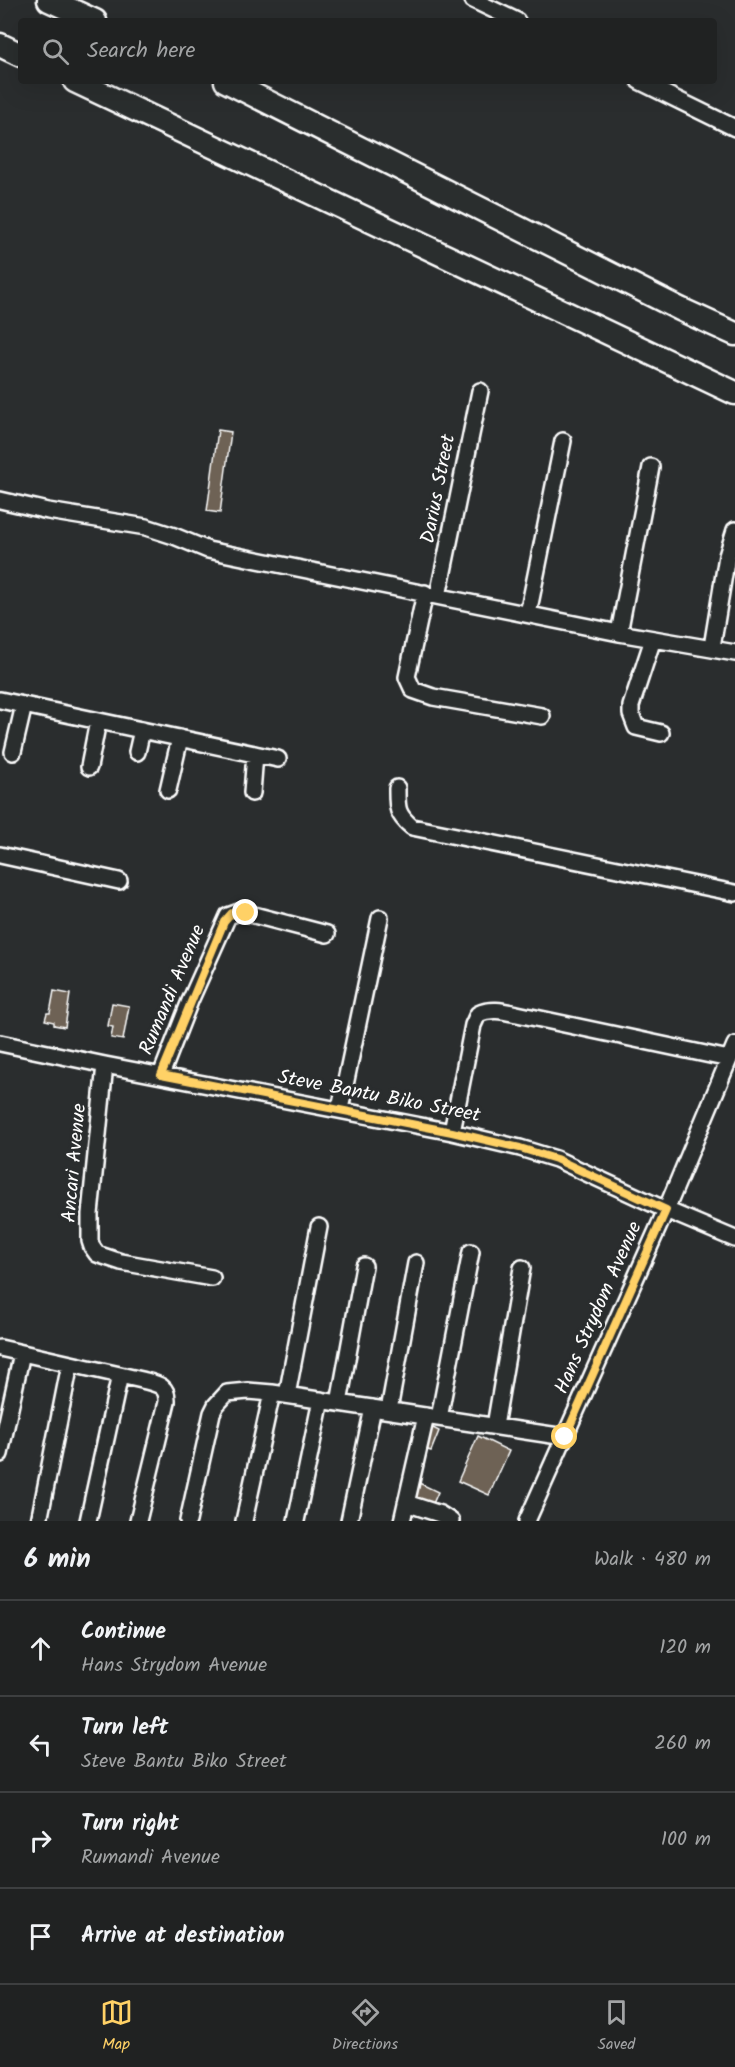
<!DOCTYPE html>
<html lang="en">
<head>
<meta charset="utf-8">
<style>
	body { margin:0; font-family:Kalam,sans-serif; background:#2d2f2f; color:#f1f3f6 }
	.stop { position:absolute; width:18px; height:18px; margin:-14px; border:4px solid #ffd166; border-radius:50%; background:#fff }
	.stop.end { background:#ffd166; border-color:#fff; box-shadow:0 2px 6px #0008 }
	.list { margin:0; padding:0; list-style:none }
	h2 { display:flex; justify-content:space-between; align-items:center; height:78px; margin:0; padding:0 24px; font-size:26px }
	h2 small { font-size:20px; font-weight:400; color:#a2a4a5 }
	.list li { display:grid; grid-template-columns:39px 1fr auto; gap:18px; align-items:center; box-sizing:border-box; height:96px; padding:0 24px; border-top:2px solid #3d3f40 }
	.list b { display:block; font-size:22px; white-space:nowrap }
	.list p { margin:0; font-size:20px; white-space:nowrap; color:#a2a4a5 }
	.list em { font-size:20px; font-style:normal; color:#a2a4a5 }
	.icon { flex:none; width:33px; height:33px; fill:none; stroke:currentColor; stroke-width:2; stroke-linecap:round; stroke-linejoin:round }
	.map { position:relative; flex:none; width:735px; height:1521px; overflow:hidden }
	.search { position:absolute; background:#202222; box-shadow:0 6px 24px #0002; left:18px; right:18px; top:18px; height:66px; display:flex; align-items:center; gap:15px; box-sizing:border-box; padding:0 21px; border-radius:6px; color:#a2a4a5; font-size:22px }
	.sheet { height:462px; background:#202222 }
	nav { display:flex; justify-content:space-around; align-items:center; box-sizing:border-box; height:84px; border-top:2px solid #3d3f40; background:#202222; font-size:16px; color:#a2a4a5 }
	nav a { display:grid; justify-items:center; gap:3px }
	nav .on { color:#ffd166 }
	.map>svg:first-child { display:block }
	.building { fill:#6e6254; stroke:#fff; stroke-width:1.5 }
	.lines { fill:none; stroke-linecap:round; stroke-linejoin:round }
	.minor-casing { stroke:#fff; stroke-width:20 }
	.highway-casing { stroke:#fff; stroke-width:27 }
	.minor { stroke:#2a2d2e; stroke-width:15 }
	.highway { stroke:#2a2d2e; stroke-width:22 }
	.route { stroke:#ffd166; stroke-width:8 }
	.labels { text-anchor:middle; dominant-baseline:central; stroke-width:6; stroke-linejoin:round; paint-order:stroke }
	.street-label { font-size:20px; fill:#fff; stroke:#2a2d2e }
</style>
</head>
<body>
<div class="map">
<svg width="735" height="1521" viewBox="0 0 735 1521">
	<rect width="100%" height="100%" fill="#2a2d2e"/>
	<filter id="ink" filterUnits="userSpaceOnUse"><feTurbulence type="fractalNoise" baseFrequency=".0167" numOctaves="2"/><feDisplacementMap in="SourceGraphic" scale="12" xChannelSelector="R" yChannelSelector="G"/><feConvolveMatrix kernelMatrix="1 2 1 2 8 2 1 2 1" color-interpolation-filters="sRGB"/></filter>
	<g filter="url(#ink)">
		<path class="building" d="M218,430L231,432L220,513L207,511Z
			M54,991L70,994L65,1027L54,1025V1022L45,1020L47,1013H50Z
			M112,1003L129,1006L123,1040L111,1038L113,1027L108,1026Z
			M431,1427L439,1431L431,1451L422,1448Z
			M478,1436L509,1451L489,1495L458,1481Z
			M415,1481L438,1492L432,1506L409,1496Z"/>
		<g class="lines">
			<defs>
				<path id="minor" d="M473,0L517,21
					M639,81L735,128
					M0,500L48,511L146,527L174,536L208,550L619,633L735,653
					M425,593L407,677L413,690L433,697L542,716
					M438,596L480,391
					M528,614L563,441
					M619,633L651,467
					M653,639L631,706V714L636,727L661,733
					M712,647L727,556L735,530
					M0,700L278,759
					M13,752L24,705
					M137,752L142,730
					M89,767L98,721
					M397,788C397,807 396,814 412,827L735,893
					M168,790L180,738
					M252,793L255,754
					M0,855L119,881
					M0,1043L105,1065L452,1132L520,1148L556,1159L666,1210L735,1239
					M105,1065L90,1214V1241L92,1247L97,1254L121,1262L212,1278
					M161,1075L190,1001L228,916L239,912L246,913L327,934
					M340,1109L380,918
					M452,1132L473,1025L478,1014C491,1008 503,1011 517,1014L729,1059
					M0,1348L142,1380C157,1384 168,1385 167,1402L138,1521
					M287,1395L319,1227
					M339,1403L364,1266
					M389,1410L416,1263
					M439,1418L471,1252
					M495,1426L522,1268
					M0,1454L22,1353
					M406,1503L440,1514L451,1521
					M39,1521L70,1364
					M88,1521L120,1375
					M188,1521L212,1413L216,1405L227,1393L248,1391L272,1393L565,1437
					M244,1521L272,1393
					M296,1521L321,1400
					M349,1521L373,1408
					M402,1521L426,1416
					M527,1521L666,1210L735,1045"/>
				<path id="highway" d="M49,0L95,21
					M0,45L21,55
					M75,81L735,393
					M226,81L680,309L735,334"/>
			</defs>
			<use href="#minor" class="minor-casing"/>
			<use href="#highway" class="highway-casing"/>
			<use href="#minor" class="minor"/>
			<use href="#highway" class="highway"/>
		</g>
	</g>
	<g class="lines" filter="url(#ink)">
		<path class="route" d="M246,913H232L224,922L161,1075L452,1132L520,1148L556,1159L666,1210L565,1437"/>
	</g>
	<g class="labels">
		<g class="street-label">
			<text transform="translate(439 489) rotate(-79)">Darius Street</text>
			<text transform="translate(173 990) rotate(-67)">Rumandi Avenue</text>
			<text transform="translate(379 1097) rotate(11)">Steve Bantu Biko Street</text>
			<text transform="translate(75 1163) rotate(-85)">Ancari Avenue</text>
			<text transform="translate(599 1308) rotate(-66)">Hans Strydom Avenue</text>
		</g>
	</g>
</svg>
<div class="stop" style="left:565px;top:1437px"></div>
<div class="stop end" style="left:246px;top:913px"></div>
<div class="search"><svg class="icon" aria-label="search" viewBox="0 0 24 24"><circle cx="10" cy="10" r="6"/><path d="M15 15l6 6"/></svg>Search here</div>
</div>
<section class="sheet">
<h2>6 min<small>Walk · 480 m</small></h2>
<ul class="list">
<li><svg class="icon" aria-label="ahead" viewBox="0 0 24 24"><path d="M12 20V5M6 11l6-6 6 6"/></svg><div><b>Continue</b><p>Hans Strydom Avenue</p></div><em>120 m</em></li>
<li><svg class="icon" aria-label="left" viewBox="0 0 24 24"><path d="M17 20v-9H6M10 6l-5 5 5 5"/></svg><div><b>Turn left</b><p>Steve Bantu Biko Street</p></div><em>260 m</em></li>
<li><svg class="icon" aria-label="right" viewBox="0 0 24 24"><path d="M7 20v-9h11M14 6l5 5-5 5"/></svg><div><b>Turn right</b><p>Rumandi Avenue</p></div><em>100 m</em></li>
<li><svg class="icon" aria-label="arrive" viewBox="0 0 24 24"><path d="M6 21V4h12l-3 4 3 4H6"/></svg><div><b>Arrive at destination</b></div></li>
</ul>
</section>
<nav>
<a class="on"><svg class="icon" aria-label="map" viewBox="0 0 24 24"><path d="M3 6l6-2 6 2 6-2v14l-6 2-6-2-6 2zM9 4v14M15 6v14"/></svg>Map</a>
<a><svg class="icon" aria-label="directions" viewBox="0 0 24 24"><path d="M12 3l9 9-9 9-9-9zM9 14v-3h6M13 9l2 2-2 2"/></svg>Directions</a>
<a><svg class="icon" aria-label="saved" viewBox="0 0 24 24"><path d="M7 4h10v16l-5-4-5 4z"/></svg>Saved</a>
</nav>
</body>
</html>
